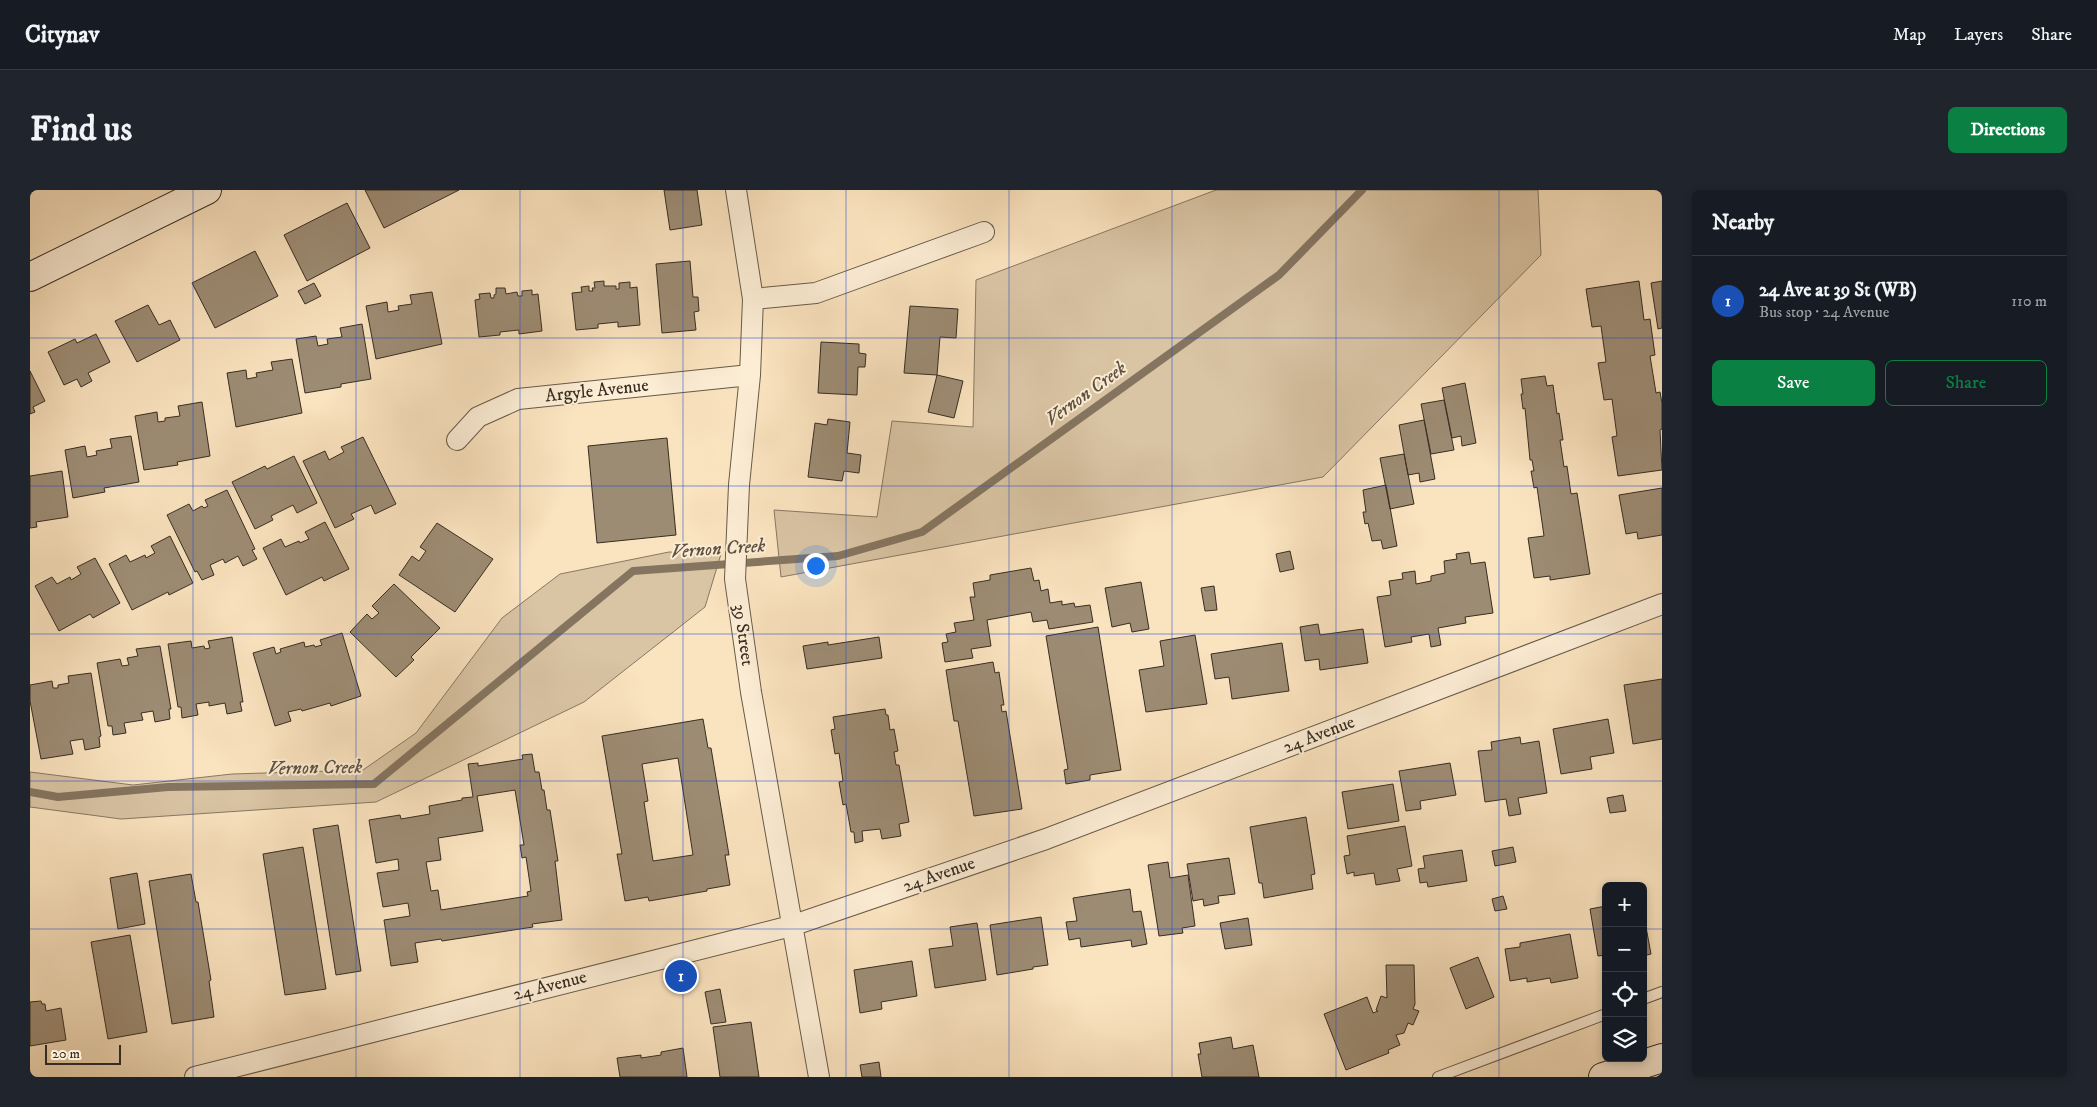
<!DOCTYPE html>
<html lang="en">
<head>
<meta charset="utf-8">
<style>
	body { margin:0; font-family:"IM FELL DW Pica",serif; background:#20242c; color:#f1f3f6 }
	.controls { position:absolute; right:15px; bottom:15px; display:grid; overflow:hidden; border-radius:8px; box-shadow:0 2px 8px #0003 }
	.controls button { width:45px; height:45px; display:grid; place-items:center; padding:0; border:0; border-bottom:1px solid #363941; background:#171b24; color:#f1f3f6; font:25px sans-serif }
	.scale { position:absolute; left:15px; bottom:12px; width:76px; box-sizing:border-box; padding-left:5px; border:2px solid #382d22; border-top:0; font-size:14px; line-height:18px; white-space:nowrap; color:#382d22; -webkit-text-stroke:4px #fcedd5; paint-order:stroke }
	.you { position:absolute; left:785px; top:375px; width:18px; height:18px; margin:-12px; border:4px solid #fff; border-radius:50%; background:#1a73e8; box-shadow:0 0 0 8px #1a73e833 }
	.badge { display:grid; place-items:center; width:32px; height:32px; border-radius:50%; background:#0b8043; color:#fff; font-size:16px; font-weight:700 }
	.pin { position:absolute; translate:-50% -50%; border:2px solid #fff; box-shadow:0 1px 5px #0006 }
	.list { margin:0; padding:0; list-style:none }
	h2 { display:flex; justify-content:space-between; align-items:center; height:65px; margin:0; padding:0 20px; font-size:21px }
	h2 small { font-size:16px; font-weight:400; color:#9ea1a6 }
	.list li { display:grid; grid-template-columns:32px 1fr auto; gap:15px; align-items:center; box-sizing:border-box; height:90px; padding:0 20px; border-top:1px solid #363941 }
	.list b { display:block; font-size:19px; white-space:nowrap }
	.list p { margin:0; font-size:16px; white-space:nowrap; color:#9ea1a6 }
	.list em { font-size:16px; font-style:normal; color:#9ea1a6 }
	.actions { display:flex; gap:10px; padding:15px 20px }
	.actions a { flex:1; padding:11px 0; border:1px solid #0b8043; border-radius:8px; text-align:center; font-size:18px; color:#0b8043 }
	.actions .main { background:#0b8043; color:#fff }
	.icon { flex:none; width:28px; height:28px; fill:none; stroke:currentColor; stroke-width:2; stroke-linecap:round; stroke-linejoin:round }
	.map { position:relative; flex:none; width:1632px; height:887px; overflow:hidden; border-radius:8px }
	header { display:flex; align-items:center; gap:30px; box-sizing:border-box; height:70px; padding:0 25px; background:#171b24; border-bottom:1px solid #363941 }
	header strong { font-size:24px }
	nav { display:flex; gap:28px; margin-inline-start:auto; font-size:18px }
	.intro { display:flex; align-items:center; justify-content:space-between; box-sizing:border-box; height:120px; padding:0 30px }
	h1 { margin:0; font-size:35px }
	.button { padding:12px 22px; border-radius:8px; background:#0b8043; color:#fff; font-size:18px; font-weight:700 }
	main { display:flex; gap:30px; padding:0 30px }
	aside { flex:1; background:#171b24; border-radius:8px; box-shadow:0 2px 8px #0003 }
	.map>svg:first-child { display:block }
	.green { fill:#d9c4a4; stroke:#887863 }
	.lines { fill:none; stroke-linecap:round; stroke-linejoin:round }
	.stream { stroke:#857560; stroke-width:8 }
	.building { fill:#9d8c74; stroke:#382d22; fill-rule:evenodd }
	.lane-casing { stroke:#685a49; stroke-width:12 }
	.street-casing { stroke:#685a49; stroke-width:22 }
	.secondary-casing { stroke:#382d22; stroke-width:30 }
	.lane { stroke:#fcedd5; stroke-width:10 }
	.street { stroke:#fcedd5; stroke-width:20 }
	.secondary { stroke:#fcedd5; stroke-width:28 }
	.grid { fill:none; stroke:#1d4ed8; stroke-width:1; stroke-opacity:0.55 }
	.labels { text-anchor:middle; dominant-baseline:central; stroke-width:4; stroke-linejoin:round; paint-order:stroke }
	.street-label { font-size:18px; fill:#382d22; stroke:#fcedd5 }
	.water-label { font-size:19px; font-style:italic; fill:#5e5141; stroke:#fcedd5 }
</style>
</head>
<body>
<header>
<strong>Citynav</strong>
<nav><a>Map</a><a>Layers</a><a>Share</a></nav>
</header>
<div class="intro"><h1>Find us</h1><a class="button">Directions</a></div>
<main>
<div class="map">
<svg width="1632" height="887" viewBox="0 0 1632 887">
	<rect width="100%" height="100%" fill="#fae3bf"/>
	<filter id="stains"><feTurbulence type="fractalNoise" baseFrequency=".004" numOctaves="4"/><feColorMatrix values="0 0 0 0 .2 0 0 0 0 .09 0 0 0 0 .02 0 0 0 .5 -.17"/></filter>
	<radialGradient id="worn" r=".72"><stop offset=".6" stop-color="#630" stop-opacity="0"/><stop offset="1" stop-color="#630" stop-opacity=".3"/></radialGradient>
	<path class="green" d="M1186,0H1508L1511,65L1293,287L751,387L744,320L847,327L862,231L943,237L946,90Z
		M639,362L691,364L675,417L554,512L346,612L91,629L0,617V582L103,595L202,584L333,580L386,543L472,428L530,384Z"/>
	<g class="lines">
		<path class="stream" d="M0,602L28,607L138,597L344,594L603,381L808,366L892,342L1249,85L1332,0"/>
	</g>
	<path class="building" d="M335,0H429L354,38Z
		M634,0H667L672,35L640,40Z
		M317,13L340,58L277,91L254,45Z
		M225,61L248,106L185,138L162,93Z
		M660,71L663,107H668L669,121L664,122L666,140L632,143L626,74Z
		M574,91V96H586V99H589V93L600,92V98L607,97L610,135L588,137V132L568,134V138L546,140L542,103L552,102L551,97L559,96V101H563L562,98H565L564,92Z
		M1609,91L1614,130L1620,129L1625,165L1620,166L1626,203L1630,202L1632,213V239L1630,240L1632,280L1588,286L1582,247L1587,246L1582,209L1574,210L1568,173L1576,172L1571,136L1562,137L1556,99Z
		M1632,91V138L1628,139L1621,93Z
		M284,93L291,106L275,114L268,101Z
		M466,98H475L476,104L487,102L488,106H492V101L502,100V105L508,104L512,141L489,144V140L470,142V145L449,147L445,110L450,109L449,104L460,103L461,108H464V105L466,104Z
		M402,102L412,154L346,169L336,116L357,112L358,122L369,120L368,116L382,114L380,105Z
		M118,115L129,135L140,130L150,150L107,172L85,131Z
		M880,116L928,119L926,148L910,147L907,185L874,183Z
		M332,134L341,189L311,194V197L275,203L266,149L286,146L288,156L298,154L297,149L312,147L310,138Z
		M66,144L80,172L58,183L62,191L51,197L47,189L34,195L18,162L45,149L47,153Z
		M791,152L829,154V163L836,164L835,177H828L827,205L788,203Z
		M262,169L272,223L206,237L197,183L216,180L217,189L227,187L226,183L243,180L241,172Z
		M0,181L15,211L3,217L5,222L0,224Z
		M907,185L933,191L924,228L898,222Z
		M1515,186L1517,196L1523,195L1527,224L1529,223L1533,250H1530L1534,277L1537,276L1541,304L1547,303L1560,384L1520,390V386L1504,388L1498,348L1514,346L1507,297L1504,298L1501,281H1504L1502,270H1500L1495,218L1493,219L1491,204H1493L1491,189Z
		M1435,193L1446,253L1432,256L1431,246L1422,248L1412,198Z
		M1414,210L1424,260L1401,264L1391,214Z
		M172,212L180,266L147,272L148,275L114,280L105,226L127,222L128,232L135,231V228L150,226L148,216Z
		M798,229L820,232L817,263L831,265L829,283L814,281L812,291L778,287L785,233L797,235Z
		M1394,230L1405,289L1390,292L1389,283L1378,285L1369,235Z
		M101,246L109,292L74,298L75,302L43,308L35,260L55,256L57,267L67,265L66,261L82,258L80,249Z
		M333,247L366,314L345,324L341,315L321,324L324,329L305,338L273,271L295,261L299,270L314,262L311,257Z
		M637,248L646,345L567,353L558,256Z
		M1374,264L1384,314L1360,319L1350,268Z
		M264,266L287,313L267,323L263,315L241,326L243,330L225,339L202,292L235,276L237,279Z
		M32,281L38,327L6,332L7,337L0,338V286Z
		M1356,295L1367,356L1353,359L1351,350L1342,351L1338,333L1335,334L1333,322H1336L1333,300Z
		M1632,298V345L1608,349L1607,342L1596,344L1589,305Z
		M197,300L225,359L222,360L227,369L213,376L208,366L195,373L193,369L180,375L184,385L172,390L167,381L165,382L137,325L159,314L163,321L172,316L174,318L178,316L175,310Z
		M295,332L319,379L294,391L292,387L256,405L233,358L251,349L255,357L269,351L270,353L279,349L275,342Z
		M407,333L463,369L425,422L369,385L382,366L389,371L396,361L390,357Z
		M140,346L163,393L139,405L138,402L102,420L79,374L96,365L100,372L115,365L116,368L125,363L121,356Z
		M1260,361L1264,379L1250,382L1246,364Z
		M1439,362L1441,374L1455,372L1463,423L1435,427L1436,433L1408,438L1411,455L1401,457L1399,444L1381,447L1382,452L1355,457L1347,407L1361,405L1359,391L1373,389L1372,383L1385,381L1386,394L1401,391V386L1415,383L1414,371L1427,369L1426,364Z
		M65,368L90,413L63,428L60,424L29,441L5,396L22,387L27,394L40,387L41,390L51,384L47,377Z
		M1001,378L1004,391L1009,390L1011,401L1018,399L1020,413L1032,411V415L1044,413L1045,417L1060,415L1063,432L1019,439L1017,430L1003,432L1001,422L957,430L961,456L941,459L943,468L915,472L912,453L918,452L916,444L926,442L924,433L944,430L940,407H945L943,393L960,390V385Z
		M1111,392L1119,439L1102,442L1100,433L1082,437L1075,398Z
		M364,394L410,438L381,467L384,470L366,487L320,442L337,424L342,429L349,423L342,416Z
		M1184,396L1187,420L1175,421L1171,398Z
		M1288,434L1290,445L1333,439L1338,473L1290,480L1289,469L1275,471L1270,437Z
		M1068,437L1091,580L1060,585V590L1036,594L1034,580L1038,579L1016,446Z
		M312,443L331,506L301,516L300,513L272,521L271,519L258,522L261,531L245,536L223,463L244,457L246,464L251,462L250,459L274,452L275,457L284,455L285,457L292,455L290,450Z
		M1165,445L1177,514L1116,522L1109,480L1134,476L1130,451Z
		M202,447L213,512H210L212,521L197,524L195,513L179,516V512L166,514L168,525L152,528L151,517H148L138,454L161,451L162,458L174,456L175,459L180,458L178,451Z
		M849,447L852,468L777,479L773,456L798,452V455Z
		M1252,453L1259,501L1202,509L1199,487L1185,489L1181,464Z
		M130,456L141,519H139L140,529L125,532L123,521L111,523L113,530L94,533L96,543L83,545L82,536H78L67,473L90,469L92,476L99,475L97,468L108,466L106,459Z
		M963,472L965,483L969,482L974,515H971L972,522L976,521L992,619L944,626L928,531H924L916,480Z
		M61,483L71,546L69,547L70,557L55,560L53,549L40,551L43,564L11,569L0,511V495L22,491L23,498H28V495L39,493L38,486Z
		M1632,489V549L1603,554L1594,495Z
		M855,519L856,525H858L860,540L864,539L868,561L864,562L866,575H869L879,632L869,634L871,646L852,649L850,639L832,641L833,651L825,653L824,642H821L816,614L813,615L809,592L813,591L809,563L805,564L801,540L805,539L803,527Z
		M673,529L678,558H681L699,665H695L700,695L677,699V701L619,711L618,707L595,711L587,664H592L572,546ZM648,568L663,665L623,671L614,612L618,611L612,574Z
		M1578,529L1584,563L1560,567L1562,579L1531,584L1523,539Z
		M1490,547L1491,554L1509,551L1517,603L1488,608L1491,624L1479,626L1476,609L1455,612L1448,561L1462,560L1461,552Z
		M502,564L505,582H509L512,600H514L517,620H520L528,671H525L532,730L502,734L503,737L412,751L411,749L385,753L388,772L361,776L354,730L380,726L378,713L353,717L347,683L369,680L368,669L346,673L339,630L370,625L371,629L400,624L399,616L432,610V608L443,607L438,574L448,573V576L493,569L492,565ZM485,600L494,655H490L492,668L496,667L501,701L497,702L498,706L411,720L408,700L401,701L396,672L411,670L408,648L453,641L447,606Z
		M1420,573L1426,605L1390,611L1391,619L1376,621L1369,581Z
		M1363,594L1369,631L1318,639L1312,602Z
		M1593,605L1596,621L1580,623L1577,608Z
		M1276,627L1285,684L1281,685L1283,699L1234,708L1232,693H1229L1220,637Z
		M308,635L331,781L306,785L283,639Z
		M1375,636L1382,676L1367,679L1370,691L1346,695L1344,683L1324,686V682L1317,684L1314,666L1320,665L1317,646Z
		M273,657L296,799L255,805L233,664Z
		M1483,657L1486,672L1465,676L1462,661Z
		M1432,660L1437,691L1398,697L1397,692L1390,693L1388,679L1395,678L1393,666Z
		M1199,668L1205,704L1188,706L1189,713L1174,716L1173,709L1163,711L1157,674Z
		M1138,672L1140,688L1158,685L1165,736L1152,738L1153,743L1129,746L1118,675Z
		M107,683L115,734L88,739L80,688Z
		M161,684L166,712H168L181,790L179,791L184,827L142,834L119,691Z
		M1100,699L1103,722L1111,721L1117,754L1102,757L1101,750L1051,757L1050,748L1039,750L1036,732L1047,731L1043,708Z
		M1473,706L1477,719L1465,721L1462,709Z
		M1576,716V765L1568,766L1560,719Z
		M1613,721L1621,764L1613,766Z
		M1011,727L1018,775L1003,777V779L967,785L960,735Z
		M1218,728L1222,755L1195,759L1190,733Z
		M947,733L956,790L905,798L899,759L923,756L920,737Z
		M1540,744L1548,788L1521,793L1520,788L1497,792V788L1480,791L1475,759L1490,757V753Z
		M100,745L117,842L78,849L61,752Z
		M1448,767L1464,807L1436,819L1420,778Z
		M882,771L887,806L851,812L852,819L830,823L824,780Z
		M1356,775H1384L1385,814L1383,819L1389,821L1383,835L1378,833L1374,843L1366,845L1370,855L1358,860L1359,863L1316,880L1294,824L1337,807L1343,823L1348,821L1346,820L1351,806L1357,808Z
		M690,799L696,832L681,834L675,802Z
		M11,811L12,814H15L16,821L31,818L36,850L0,856V812Z
		M721,832L729,887H690L683,837Z
		M1201,847L1203,859L1223,855L1229,887H1172L1168,864H1171L1169,853Z
		M653,858L657,887H590L587,868L611,865V868L631,865V862Z
		M849,872L851,887H832L830,875Z"/>
	<g class="lines">
		<defs>
			<path id="lane" d="M1613,809L1632,802
				M1408,887L1576,824"/>
			<path id="street" d="M706,0L723,109L720,185L709,295L705,389L721,502L789,887
				M723,109L786,103L954,42
				M427,250L448,227L488,209L720,185
				M165,887L761,736L1016,649L1632,414"/>
			<path id="secondary" d="M0,87L177,0
				M1573,887L1632,868"/>
		</defs>
		<use href="#lane" class="lane-casing"/>
		<use href="#street" class="street-casing"/>
		<use href="#secondary" class="secondary-casing"/>
		<use href="#lane" class="lane"/>
		<use href="#street" class="street"/>
		<use href="#secondary" class="secondary"/>
	</g>
	<path class="grid" d="M163,0V887M326,0V887M490,0V887M653,0V887M816,0V887M979,0V887M1142,0V887M1306,0V887M1469,0V887M0,148H1632M0,296H1632M0,444H1632M0,591H1632M0,739H1576M1613,739H1632"/>
	<g class="labels">
		<g class="street-label">
			<text transform="translate(567 201) rotate(-6)">Argyle Avenue</text>
			<text transform="translate(713 445) rotate(82)">39 Street</text>
			<text transform="translate(1289 545) rotate(-21)">24 Avenue</text>
			<text transform="translate(909 685) rotate(-19)">24 Avenue</text>
			<text transform="translate(520 796) rotate(-14)">24 Avenue</text>
		</g>
		<g class="water-label">
			<text transform="translate(1056 204) rotate(-36)">Vernon Creek</text>
			<text transform="translate(688 359) rotate(-4)">Vernon Creek</text>
			<text transform="translate(285 578) rotate(-1)">Vernon Creek</text>
		</g>
	</g>
	<rect width="100%" height="100%" filter="url(#stains)"/>
	<rect width="100%" height="100%" fill="url(#worn)"/>
</svg>
<div class="controls">
<button>+</button>
<button>−</button>
<button><svg class="icon" aria-label="locate" viewBox="0 0 24 24"><circle cx="12" cy="12" r="6"/><path d="M12 2v4M12 18v4M2 12h4M18 12h4"/></svg></button>
<button><svg class="icon" aria-label="layers" viewBox="0 0 24 24"><path d="M12 4l9 5-9 5-9-5zM3 14l9 5 9-5"/></svg></button>
</div>
<div class="scale">20 m</div>
<div class="you"></div>
<div class="pin badge" style="left:651px;top:786px;background:#1a4fb4">1</div>
</div>
<aside>
<h2>Nearby<small></small></h2>
<ul class="list">
<li><span class="badge" style="background:#1a4fb4">1</span><div><b>24 Ave at 39 St (WB)</b><p>Bus stop · 24 Avenue</p></div><em>110 m</em></li>
</ul>
<div class="actions"><a class="main">Save</a><a>Share</a></div>
</aside>
</main>
</body>
</html>
